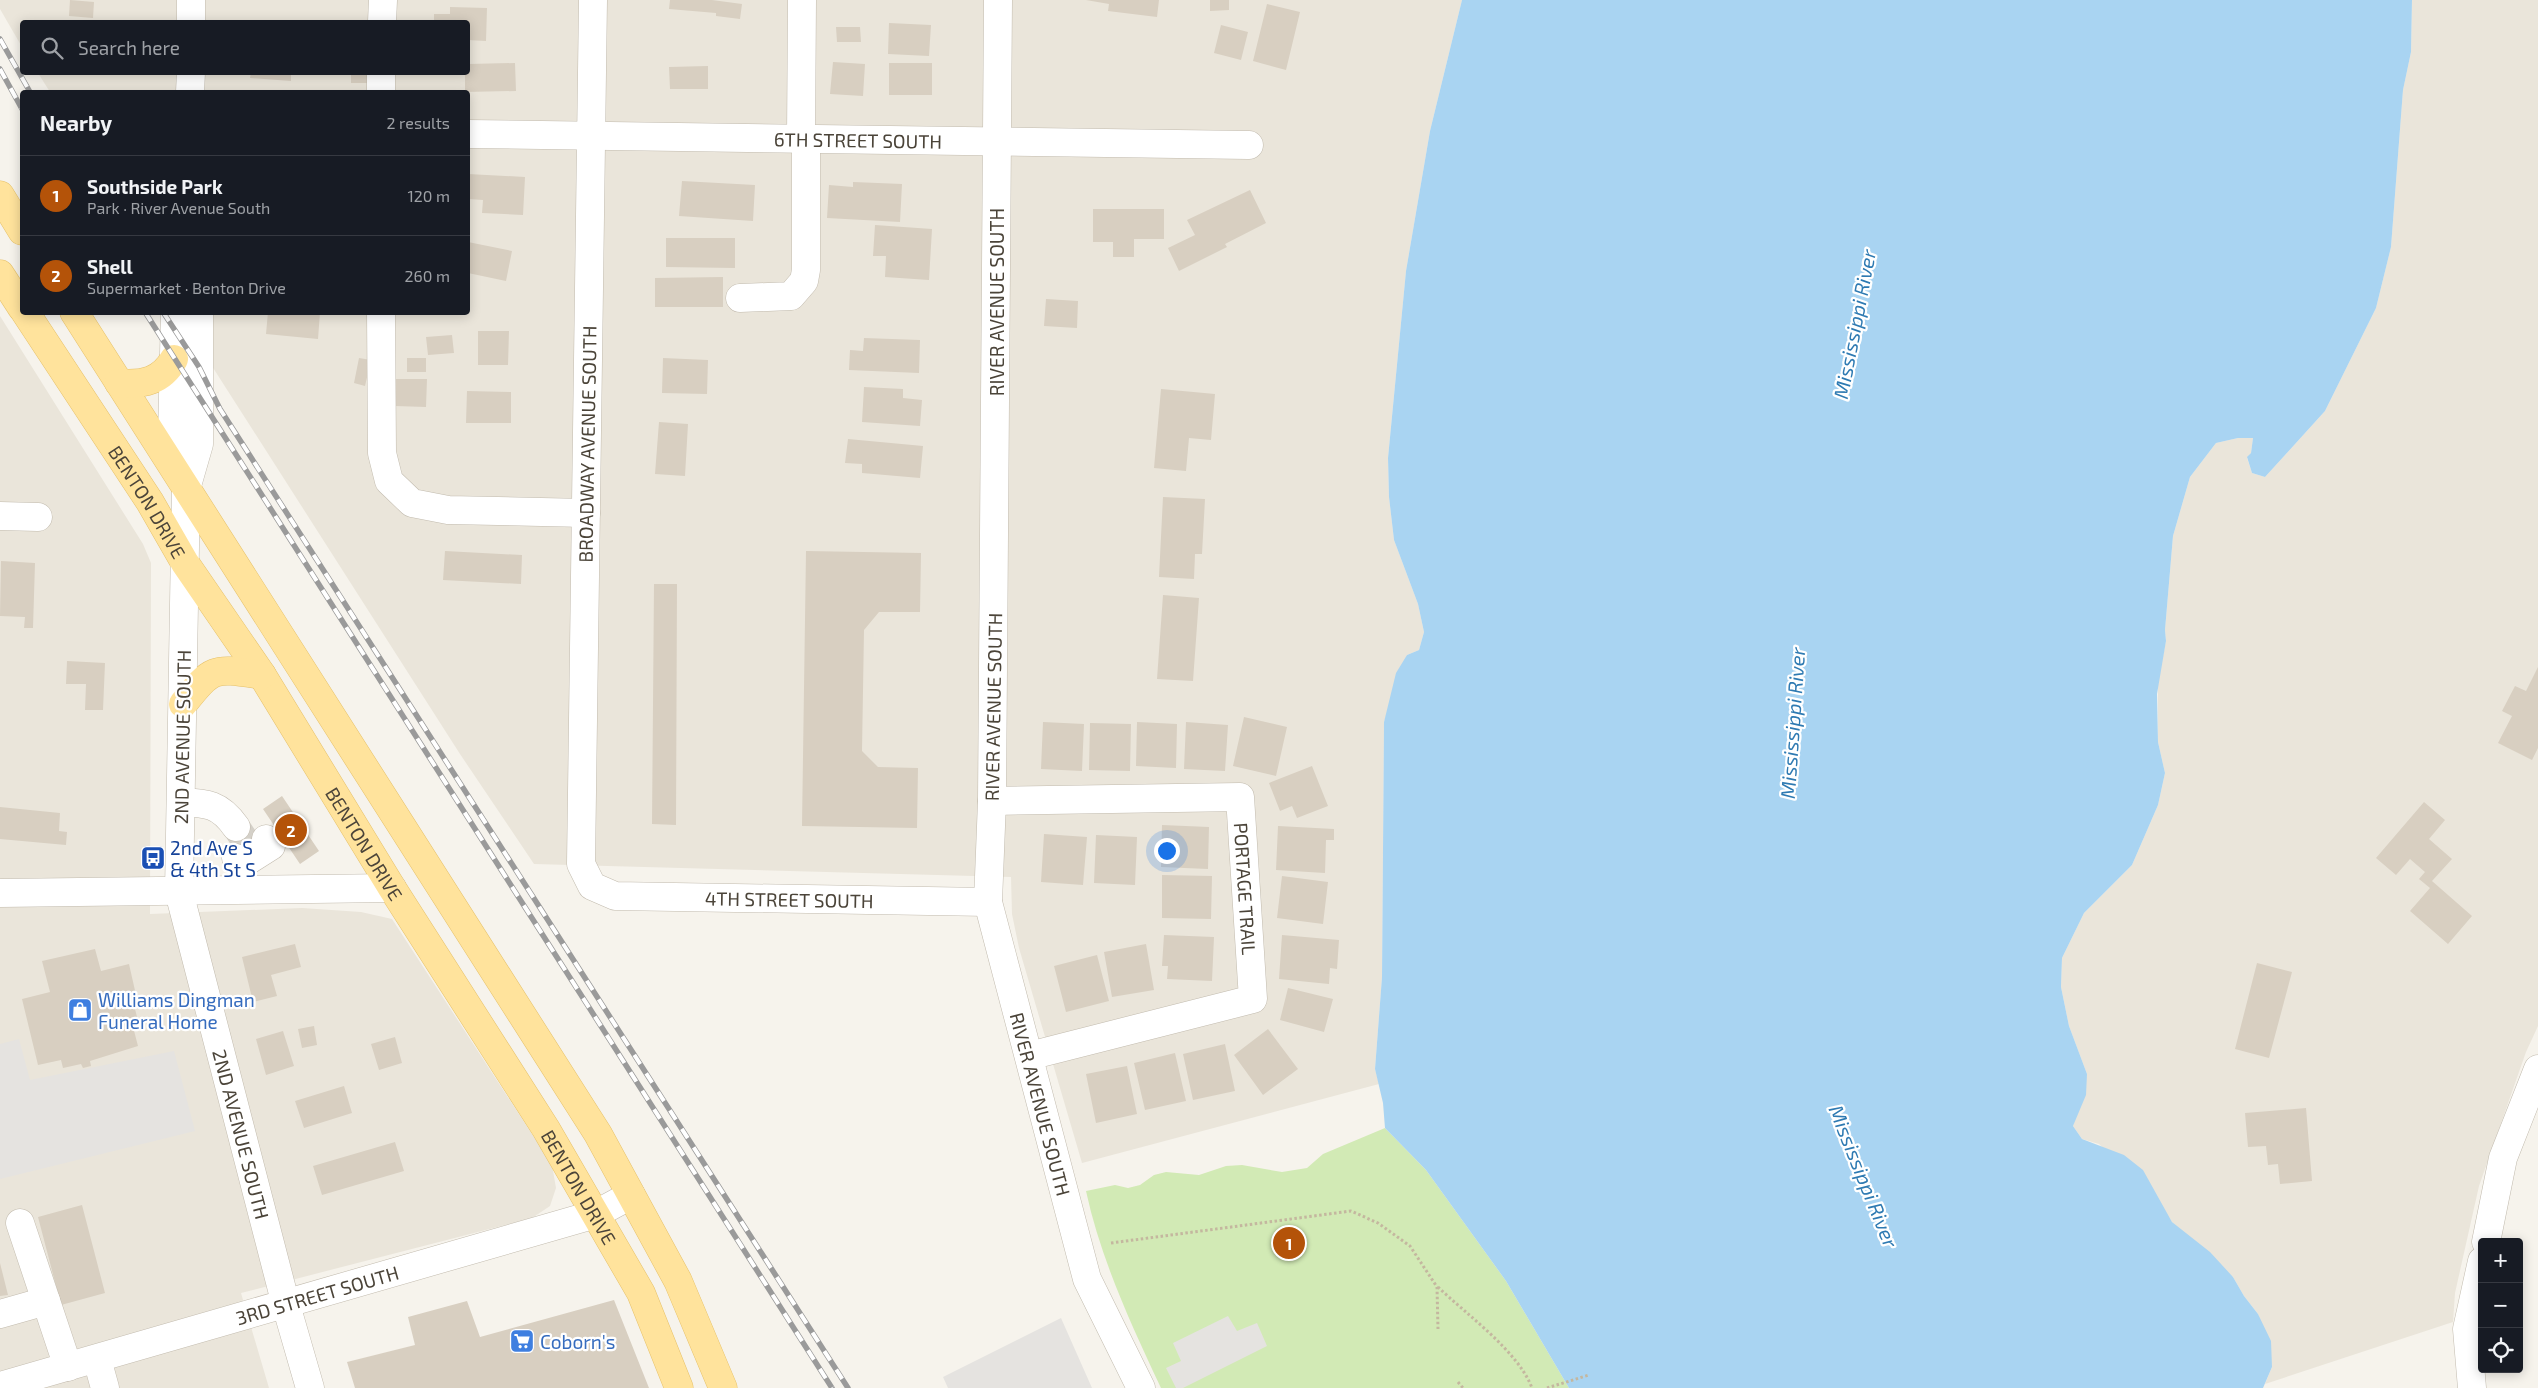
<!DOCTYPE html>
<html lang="en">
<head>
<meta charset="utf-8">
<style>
	body { margin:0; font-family:"Exo 2",sans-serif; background:#242831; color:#f1f3f6 }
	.controls { position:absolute; right:15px; bottom:15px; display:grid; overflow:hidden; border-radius:5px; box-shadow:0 2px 12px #0003 }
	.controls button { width:45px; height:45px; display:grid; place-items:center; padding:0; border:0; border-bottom:1px solid #363941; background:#171b24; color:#f1f3f6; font:25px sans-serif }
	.you { position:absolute; left:1166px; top:850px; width:18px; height:18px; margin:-12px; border:4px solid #fff; border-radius:50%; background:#1a73e8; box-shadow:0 0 0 8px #1a73e833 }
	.badge { display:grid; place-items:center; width:32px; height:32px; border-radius:50%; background:#b45309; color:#fff; font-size:16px; font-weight:700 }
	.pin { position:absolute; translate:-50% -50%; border:2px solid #fff; box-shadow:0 1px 5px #0006 }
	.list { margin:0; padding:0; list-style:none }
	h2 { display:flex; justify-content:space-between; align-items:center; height:65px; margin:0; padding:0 20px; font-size:21px }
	h2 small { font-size:16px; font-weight:400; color:#9ea1a6 }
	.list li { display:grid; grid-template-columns:32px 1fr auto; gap:15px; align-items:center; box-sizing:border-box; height:80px; padding:0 20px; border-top:1px solid #363941 }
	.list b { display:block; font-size:19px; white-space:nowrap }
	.list p { margin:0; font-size:16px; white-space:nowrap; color:#9ea1a6 }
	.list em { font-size:16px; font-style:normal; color:#9ea1a6 }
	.icon { flex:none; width:28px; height:28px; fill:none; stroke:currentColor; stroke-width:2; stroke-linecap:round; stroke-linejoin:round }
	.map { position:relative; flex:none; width:2538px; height:1388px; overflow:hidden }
	.search { position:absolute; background:#171b24; box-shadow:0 2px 12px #0003; left:20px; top:20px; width:450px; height:55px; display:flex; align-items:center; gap:12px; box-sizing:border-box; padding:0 18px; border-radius:5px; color:#9ea1a6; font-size:19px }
	.panel { position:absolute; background:#171b24; box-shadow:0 2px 12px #0003; left:20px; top:90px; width:450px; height:225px; border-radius:5px }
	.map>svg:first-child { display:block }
	.residential { fill:#eae5da }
	.green { fill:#d2eab5 }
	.parking { fill:#e5e3e0 }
	.water { fill:#a9d4f2 }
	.building { fill:#d8cfc1 }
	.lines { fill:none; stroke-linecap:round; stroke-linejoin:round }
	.minor-tunnel { stroke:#d4d0c8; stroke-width:28; stroke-dasharray:28 14; stroke-linecap:butt }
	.minor-casing { stroke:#c2bbae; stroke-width:29 }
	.major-casing { stroke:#e6c16a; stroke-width:29 }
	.path { stroke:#c4b79f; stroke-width:3; stroke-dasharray:2.5 2.5; stroke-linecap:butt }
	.minor { stroke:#fff; stroke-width:28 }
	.major { stroke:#ffe39c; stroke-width:28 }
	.rail-casing { stroke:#9a9a9a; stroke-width:5.5 }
	.rail { stroke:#fff; stroke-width:4; stroke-dasharray:11; stroke-linecap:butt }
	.labels { text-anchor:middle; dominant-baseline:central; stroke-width:4.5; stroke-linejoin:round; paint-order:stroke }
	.street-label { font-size:19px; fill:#4b4439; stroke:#fff }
	.transit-label { font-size:19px; fill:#164399; stroke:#fff; text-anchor:start }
	.shop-label { font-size:19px; fill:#366cbe; stroke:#fff; text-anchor:start }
	.water-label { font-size:20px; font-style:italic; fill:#2e7ab2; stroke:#fff }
</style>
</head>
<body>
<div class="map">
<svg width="2538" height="1388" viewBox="0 0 2538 1388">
	<rect width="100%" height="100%" fill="#f6f3ec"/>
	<path class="residential" d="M0,0H1462L1430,131L1406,271L1388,458L1389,497L1394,540L1418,604L1424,632L1419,650L1407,655L1384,722L1382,977L1375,1069L1379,1084L1082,1163L1019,948L1012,914L1011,877L534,864L460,754L178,313L468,312V92H50L38,73L468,72V22H22V47L0,9Z
		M2412,0H2538V1026L2526,1052L2479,1186L2455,1293L2453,1322L2265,1384L2272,1367L2258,1314L2244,1296L2233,1277L2172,1222L2160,1204L2099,1144L2082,1139L2073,1126L2087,1074L2069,1026L2061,987L2062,958L2084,913L2132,865L2158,805L2165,773L2158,742V681L2166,641L2165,630L2173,536L2190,477L2216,443L2238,438H2253L2251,453L2247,458L2252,473L2265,477L2325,411L2376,308L2391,247L2403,90L2411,52Z
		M0,316L143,544L151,563L150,914L302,908L361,912L392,919L552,1165L556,1188L550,1206L532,1218L241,1293L269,1388H0Z"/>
	<path class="green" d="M1385,1128L1426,1170L1506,1281L1569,1388H1161C1131,1324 1101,1260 1086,1191L1115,1185L1128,1188L1140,1185L1154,1175L1166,1172L1199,1175L1226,1166L1242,1165L1282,1172L1307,1168L1323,1154Z"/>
	<path class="parking" d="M19,1039L30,1080L174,1051L195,1131L0,1179V1044Z
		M1228,1316L1237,1331L1257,1323L1267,1346L1183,1388H1176L1166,1368L1181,1361L1173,1343Z
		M1061,1318L1092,1388H948L943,1377Z"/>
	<path class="water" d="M1462,0H2412L2411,52L2403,90L2391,247L2376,308L2325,411L2265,477L2252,473L2247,457L2251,453L2253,438H2238L2216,443L2190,477L2173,536L2165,630L2166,641L2157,694L2158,742L2165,773L2158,805L2132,865L2084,913L2062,958L2061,987L2069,1026L2087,1074L2086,1095L2073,1126L2082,1139L2124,1155L2143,1170L2172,1222L2210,1252L2233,1277L2244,1296L2258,1314L2271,1341L2272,1367L2263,1388H1569L1506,1281L1426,1170L1385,1128L1383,1103L1375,1069L1382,977L1384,722L1396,673L1407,655L1419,650L1424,632L1418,604L1394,540L1389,497L1388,458L1406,271L1430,131Z"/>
	<path class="building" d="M70,0L94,2L93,18L69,16Z
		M670,0H712L742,4L740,19L716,16V13L669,9Z
		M1086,0H1159L1157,17L1108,11L1109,4Z
		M1210,0H1229V10L1210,11Z
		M1267,4L1300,12L1286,70L1253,61Z
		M450,7L487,8L486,41L468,40V22H434V14H450Z
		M889,23L931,25L929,56L888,54Z
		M1221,25L1248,32L1241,60L1214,53Z
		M836,27H860L861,42H837Z
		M833,62L865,64L863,96L830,94Z
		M515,63L516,91L465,92V72H468V64Z
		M889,63H932V95H889Z
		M708,66V89H670L669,67Z
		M251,72H291V81L250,78Z
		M351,72H373V83H351Z
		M468,174L525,177L523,215L482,213L483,200L468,199Z
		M682,181L755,185L753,221L679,216Z
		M853,182L902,184L900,222L827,218L829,185L853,187Z
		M1250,190L1266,223L1225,244L1227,247L1179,271L1168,248L1195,235L1187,220Z
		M1093,209H1164V239H1134V257H1113V242H1093Z
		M875,225L932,229L929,280L885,277L886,256H873Z
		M666,238H735V268L666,267Z
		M468,242L512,251L506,281L468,273Z
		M723,277V307H655V278Z
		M1046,299L1078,301L1077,328L1044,326Z
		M268,312H320L318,339L266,334Z
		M478,331H509L508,365H478Z
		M452,335L454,353L428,355L426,337Z
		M864,338L920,340L919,373L849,370L850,350L863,351Z
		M359,358L371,360L365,386L354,383Z
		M407,358H426V372H407Z
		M663,358L708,360L707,394L662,393Z
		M396,379H427L426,407L395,406Z
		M864,387L903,389V398L922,400L920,426L862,422Z
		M1161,389L1215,394L1211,440L1189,438L1186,471L1154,468Z
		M467,391L511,392V423H466Z
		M659,422L688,424L685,476L655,474Z
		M848,439L923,446L920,478L862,473V464L845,463Z
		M1163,497L1205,499L1202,554H1195L1194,579L1159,577Z
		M445,551L522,555L521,584L443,580Z
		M806,551L921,553L920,612H879L864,630L862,751L878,767L918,768L917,828L802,826Z
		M1,561L35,563L33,628H24L25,617L0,616Z
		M654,584H677L676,825L652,824Z
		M1163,595L1199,598L1193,681L1157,679Z
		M67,661L105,663L103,710H85L86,684H66Z
		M2538,667V748L2532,760L2498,743L2512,716L2502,711L2515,686L2526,691Z
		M1244,717L1287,727L1276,776L1233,766Z
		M1043,722L1084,724L1082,771L1041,769Z
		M1137,722L1177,724L1176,768L1136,766Z
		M1186,722L1228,725L1225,771L1184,769Z
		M1090,723L1131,724L1130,771L1089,770Z
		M1312,766L1328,806L1297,818L1292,806L1280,811L1269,783Z
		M282,796L319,851L300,864L263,809Z
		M2424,802L2445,820L2429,839L2452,859L2432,881L2472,916L2448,944L2410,911L2430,888L2419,879L2425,872L2410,859L2396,875L2376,858Z
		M0,807L60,813L59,831L67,832L66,845L0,839Z
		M1162,825L1209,827L1208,869L1161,867Z
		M1278,826L1334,829V840H1326L1325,873L1276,870Z
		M1044,834L1087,837L1083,885L1041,882Z
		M1096,835L1137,837L1135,885L1094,883Z
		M1162,875L1212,876L1211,919L1162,918Z
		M1282,876L1328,882L1323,924L1277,918Z
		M1164,935L1214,937L1212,981L1167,979L1168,966H1162Z
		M1282,935L1339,940L1337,969L1330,968L1329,984L1279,979Z
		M295,944L301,967L271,975L277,996L253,1002L242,957Z
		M1146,944L1154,990L1112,997L1104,952Z
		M95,949L101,971L129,964L136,995L132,997L138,1021L132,1023L138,1046L90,1061L91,1066L83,1068L81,1064L63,1068L61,1060L38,1065L22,999L50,992L42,961Z
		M1097,955L1109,1001L1066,1012L1054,966Z
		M2257,963L2292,972L2269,1058L2235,1049Z
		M1288,988L1333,999L1324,1032L1280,1020Z
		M314,1026L317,1045L302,1048L298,1029Z
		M1268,1029L1298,1069L1263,1095L1234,1055Z
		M283,1031L294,1066L266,1075L256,1039Z
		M395,1037L402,1063L379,1070L371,1044Z
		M1225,1044L1235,1091L1193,1100L1183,1054Z
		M1175,1053L1186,1101L1145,1110L1134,1063Z
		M1127,1066L1137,1114L1096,1123L1086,1074Z
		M344,1086L352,1113L304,1128L295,1101Z
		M2306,1108L2312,1181L2280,1184L2278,1164L2268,1165L2266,1146L2248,1147L2245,1113Z
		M395,1142L404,1171L322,1195L313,1166Z
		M82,1205L105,1293L61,1305L38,1217Z
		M0,1263L8,1295L0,1296Z
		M614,1300L649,1388H355L347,1362L415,1345L408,1317L467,1301L480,1337Z"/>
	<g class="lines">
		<path class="minor-tunnel" d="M236,827L251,849"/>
		<defs>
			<g id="minor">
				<path id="s1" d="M593,0L581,864L592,886L615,896L988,902"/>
				<path id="s2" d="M998,0L992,801L988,902L1087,1279L1141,1388"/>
				<path d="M191,22V0"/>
				<path d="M382,22L383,0"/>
				<path d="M190,92L191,72"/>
				<path d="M381,92V72"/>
				<path id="s3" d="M468,134L1249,145"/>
				<path d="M801,138L802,0"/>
				<path d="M740,298L791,296L804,281L806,270V138"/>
				<path d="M175,312L172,437L183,479"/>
				<path id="s4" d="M199,312V444L186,489L179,892L286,1305L310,1388"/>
				<path d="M381,312L382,453L389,481L412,503L448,510L586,513"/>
				<path d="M0,516L38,517"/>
				<path id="s5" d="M992,801L1240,797L1253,999L1029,1056"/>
				<path d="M181,802C207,803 220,804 236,827"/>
				<path d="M236,858L241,865L271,846L266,839"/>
				<path d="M0,893L392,888"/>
				<path d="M20,1223L68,1367"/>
				<path d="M2486,1242L2503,1158L2538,1069"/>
				<path d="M0,1314L46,1301"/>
				<path d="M97,1359L105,1388"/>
				<path id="s6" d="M0,1386L596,1214L631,1195"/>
				<path d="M2472,1388L2467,1329L2482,1261"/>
			</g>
			<g id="major">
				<path d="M0,195L22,231"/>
				<path d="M0,274L22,308"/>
				<path id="s7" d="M25,312L150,502L185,563L262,675L392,888L546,1129L641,1293L679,1388"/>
				<path d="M74,312L598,1134L678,1281L723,1388"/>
				<path d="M119,383C143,385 162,381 174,359"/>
				<path d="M183,704C213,666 214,668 262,675"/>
			</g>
		</defs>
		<use href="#minor" class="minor-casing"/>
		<use href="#major" class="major-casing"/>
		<path class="path" d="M1111,1243L1351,1211L1378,1223L1410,1246L1437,1287L1438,1329
			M1438,1287C1467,1315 1518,1351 1532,1388
			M1458,1382L1463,1388
			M1547,1388L1589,1375"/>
		<use href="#minor" class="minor"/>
		<use href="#major" class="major"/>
		<defs>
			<path id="rail" d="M0,39L30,92
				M0,69L22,109
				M145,312L832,1388
				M163,312L199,367L220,409L848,1388"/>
		</defs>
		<use href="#rail" class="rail-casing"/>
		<use href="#rail" class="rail"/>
	</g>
	<defs>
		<symbol id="bus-square" viewBox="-11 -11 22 22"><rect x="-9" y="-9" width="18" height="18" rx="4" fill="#1a4fb4" stroke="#fff"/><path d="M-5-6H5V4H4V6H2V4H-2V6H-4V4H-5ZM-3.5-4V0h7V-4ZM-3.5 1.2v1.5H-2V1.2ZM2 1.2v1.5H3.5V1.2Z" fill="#fff"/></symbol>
		<symbol id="shop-square" viewBox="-11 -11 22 22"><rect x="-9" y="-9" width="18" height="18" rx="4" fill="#3f7fe0" stroke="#fff"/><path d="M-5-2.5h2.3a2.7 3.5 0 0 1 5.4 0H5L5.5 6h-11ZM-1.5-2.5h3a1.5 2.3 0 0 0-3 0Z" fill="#fff"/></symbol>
		<symbol id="supermarket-square" viewBox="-11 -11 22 22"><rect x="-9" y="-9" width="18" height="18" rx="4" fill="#3f7fe0" stroke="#fff"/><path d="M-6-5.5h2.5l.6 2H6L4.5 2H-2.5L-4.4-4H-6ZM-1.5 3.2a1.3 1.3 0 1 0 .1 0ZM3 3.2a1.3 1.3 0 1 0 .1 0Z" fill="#fff"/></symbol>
	</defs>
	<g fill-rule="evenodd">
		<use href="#bus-square" x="139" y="844" width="28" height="28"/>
		<use href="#shop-square" x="66" y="996" width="28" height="28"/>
		<use href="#supermarket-square" x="508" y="1327" width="28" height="28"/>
	</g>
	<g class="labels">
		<g class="street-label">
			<text stroke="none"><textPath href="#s3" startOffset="390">6TH STREET SOUTH</textPath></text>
			<text transform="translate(996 302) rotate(-90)">RIVER AVENUE SOUTH</text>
			<text transform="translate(587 444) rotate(-89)">BROADWAY AVENUE SOUTH</text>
			<text stroke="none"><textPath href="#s7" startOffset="226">BENTON DRIVE</textPath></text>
			<text transform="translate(993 707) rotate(-89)">RIVER AVENUE SOUTH</text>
			<text transform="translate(182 737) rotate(-89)">2ND AVENUE SOUTH</text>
			<text stroke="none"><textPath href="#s7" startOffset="631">BENTON DRIVE</textPath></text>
			<text stroke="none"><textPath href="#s5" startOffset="340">PORTAGE TRAIL</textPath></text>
			<text stroke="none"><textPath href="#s1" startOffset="1088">4TH STREET SOUTH</textPath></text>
			<text stroke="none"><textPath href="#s2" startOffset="1111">RIVER AVENUE SOUTH</textPath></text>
			<text stroke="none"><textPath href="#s4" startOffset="832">2ND AVENUE SOUTH</textPath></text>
			<text stroke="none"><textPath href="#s7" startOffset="1036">BENTON DRIVE</textPath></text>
			<text stroke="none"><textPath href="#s6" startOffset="330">3RD STREET SOUTH</textPath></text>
		</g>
		<g class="transit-label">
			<text x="170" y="847">2nd Ave S<tspan x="170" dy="22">&amp; 4th St S</tspan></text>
		</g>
		<g class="shop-label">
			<text x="98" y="999">Williams Dingman<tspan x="98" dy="22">Funeral Home</tspan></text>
			<text x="540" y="1341">Coborn's</text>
		</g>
		<g class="water-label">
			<text transform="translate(1854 324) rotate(-79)">Mississippi River</text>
			<text transform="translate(1792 723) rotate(-86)">Mississippi River</text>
			<text transform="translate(1864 1176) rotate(68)">Mississippi River</text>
		</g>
	</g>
</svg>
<div class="controls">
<button>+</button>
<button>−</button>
<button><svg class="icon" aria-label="locate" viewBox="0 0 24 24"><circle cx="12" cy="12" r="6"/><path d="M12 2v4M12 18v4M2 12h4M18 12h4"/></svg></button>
</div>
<div class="you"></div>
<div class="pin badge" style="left:1289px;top:1243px">1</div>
<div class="pin badge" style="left:291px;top:830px">2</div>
<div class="search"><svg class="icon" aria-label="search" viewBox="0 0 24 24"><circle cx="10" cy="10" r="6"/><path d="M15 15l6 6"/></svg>Search here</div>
<section class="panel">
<h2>Nearby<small>2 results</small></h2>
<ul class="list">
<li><span class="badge">1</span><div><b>Southside Park</b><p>Park · River Avenue South</p></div><em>120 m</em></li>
<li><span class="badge">2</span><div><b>Shell</b><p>Supermarket · Benton Drive</p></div><em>260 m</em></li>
</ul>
</section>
</div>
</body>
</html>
